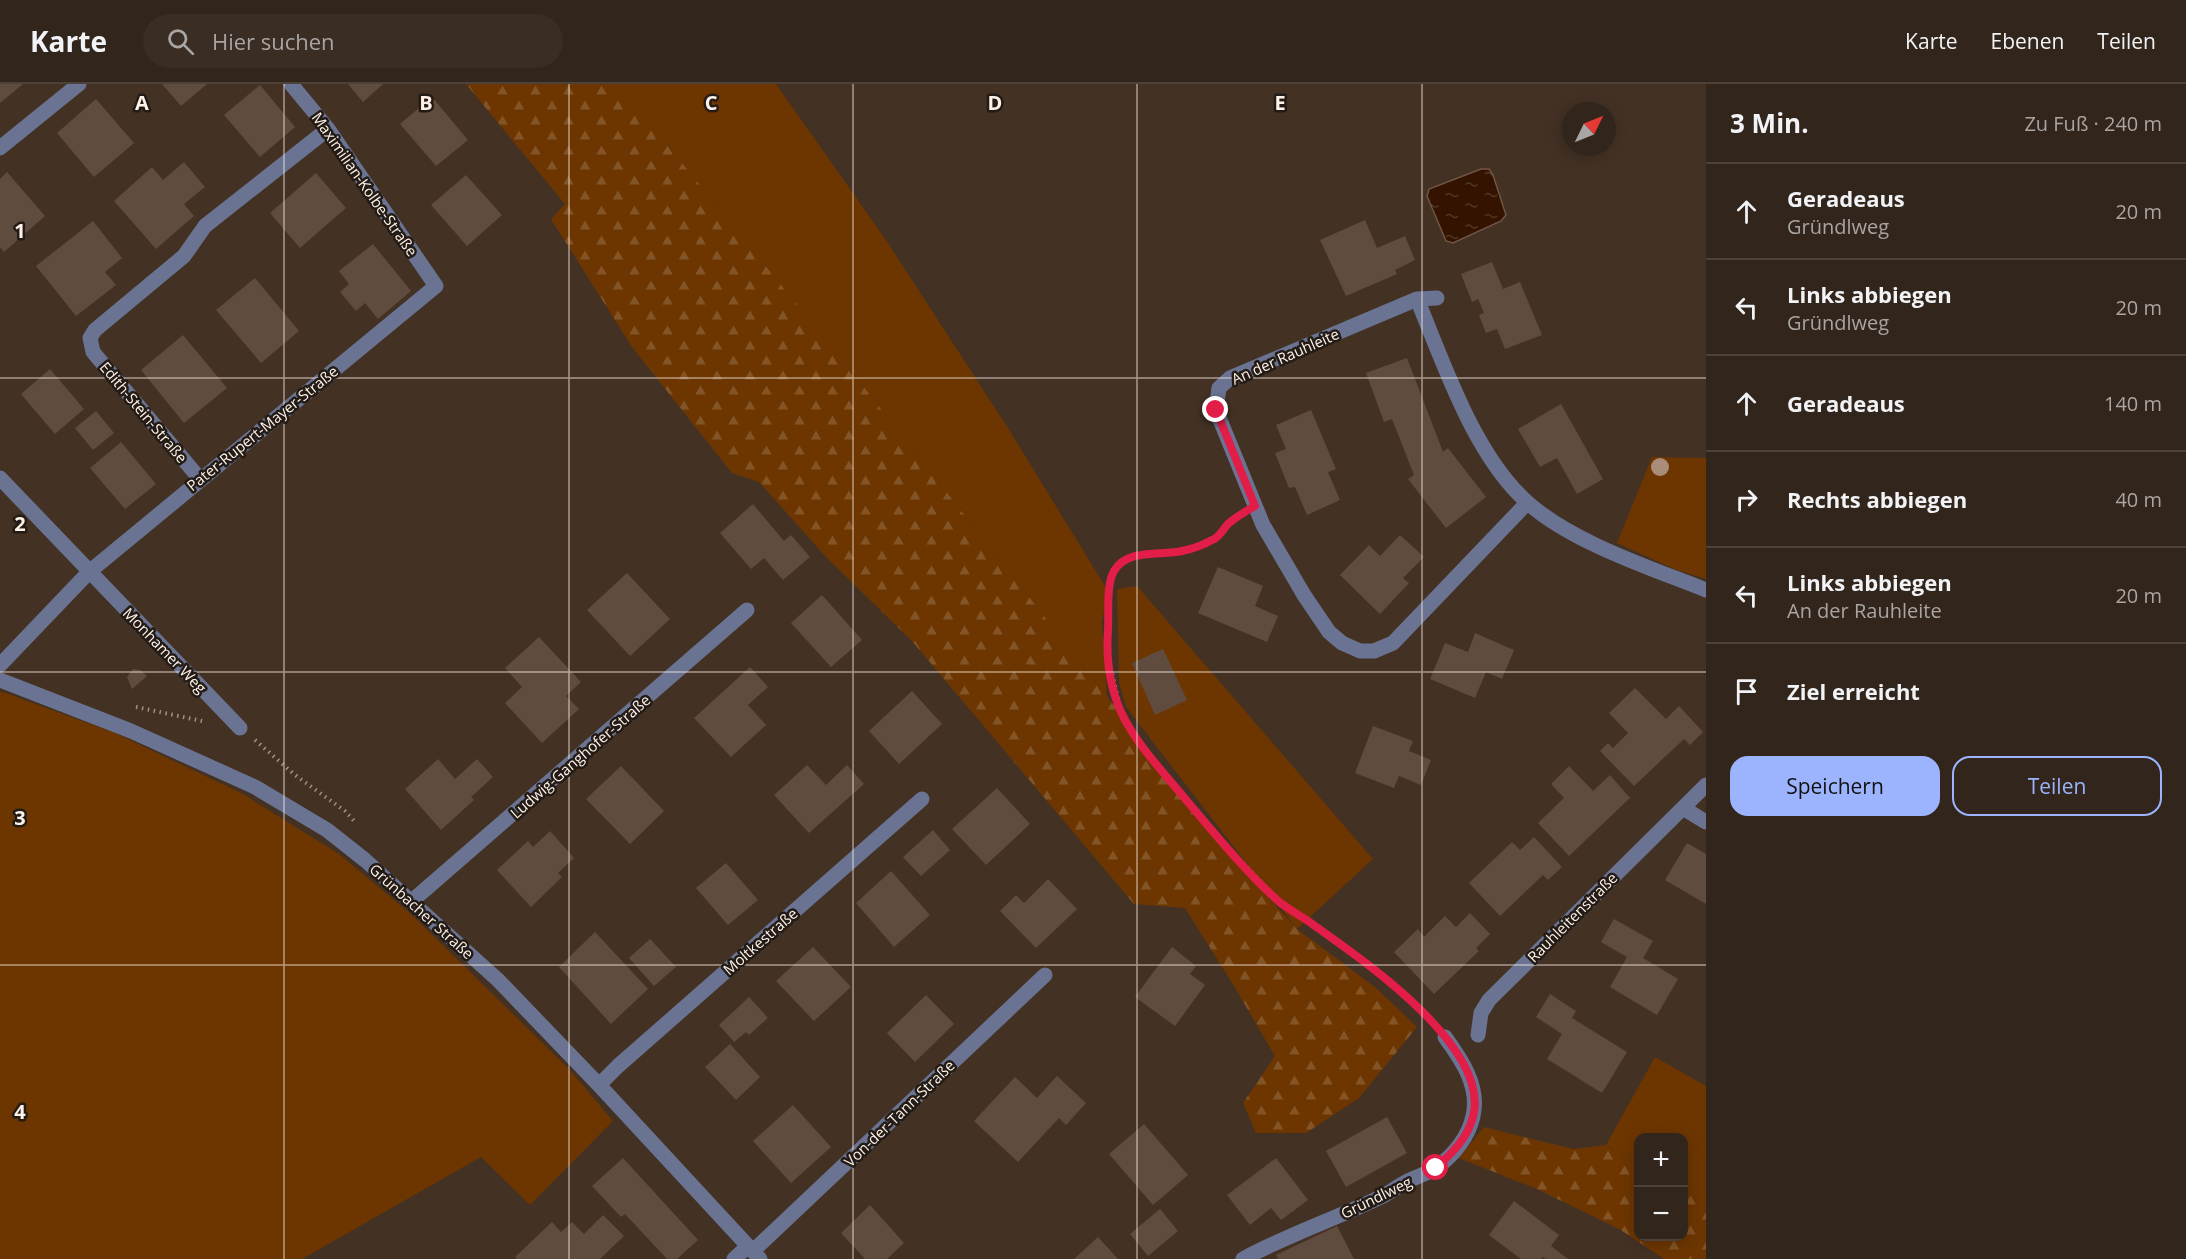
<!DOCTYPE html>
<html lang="de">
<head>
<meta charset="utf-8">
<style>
	body { margin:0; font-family:"Open Sans",sans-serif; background:#3a2d24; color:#f1f3f6 }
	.controls { position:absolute; right:18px; bottom:18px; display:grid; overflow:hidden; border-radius:12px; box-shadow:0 3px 15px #0003 }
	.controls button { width:54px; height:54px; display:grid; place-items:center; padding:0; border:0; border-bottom:2px solid #4d423a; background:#32251b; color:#f1f3f6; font:30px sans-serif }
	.compass { position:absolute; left:1562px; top:18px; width:54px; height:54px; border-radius:50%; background:#32251b; box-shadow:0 3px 15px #0003; rotate:47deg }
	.stop { position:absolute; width:18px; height:18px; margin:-14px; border:4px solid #e11d48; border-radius:50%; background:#fff }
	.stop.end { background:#e11d48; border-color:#fff; box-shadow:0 2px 6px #0008 }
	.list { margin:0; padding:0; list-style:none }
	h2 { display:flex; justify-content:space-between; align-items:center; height:78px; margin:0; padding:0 24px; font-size:26px }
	h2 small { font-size:20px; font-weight:400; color:#a8a5a3 }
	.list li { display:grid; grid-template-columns:39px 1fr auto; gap:18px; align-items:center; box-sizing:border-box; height:96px; padding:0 24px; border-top:2px solid #4d423a }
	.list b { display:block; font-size:22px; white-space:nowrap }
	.list p { margin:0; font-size:20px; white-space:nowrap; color:#a8a5a3 }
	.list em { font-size:20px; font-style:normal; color:#a8a5a3 }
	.actions { display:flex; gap:12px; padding:18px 24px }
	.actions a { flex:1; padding:14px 0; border:2px solid #9cb4fd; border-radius:18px; text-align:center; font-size:21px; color:#9cb4fd }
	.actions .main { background:#9cb4fd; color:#111 }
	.icon { flex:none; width:33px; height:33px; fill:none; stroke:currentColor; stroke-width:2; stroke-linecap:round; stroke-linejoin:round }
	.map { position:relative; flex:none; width:1706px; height:1175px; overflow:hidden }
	header { display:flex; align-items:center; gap:36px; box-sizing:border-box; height:84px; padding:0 30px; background:#32251b; border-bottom:2px solid #4d423a }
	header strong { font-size:28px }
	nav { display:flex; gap:33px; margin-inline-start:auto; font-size:21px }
	.search { width:420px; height:54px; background:#3a2d24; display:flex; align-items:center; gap:15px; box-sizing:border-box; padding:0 21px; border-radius:33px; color:#a8a5a3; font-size:22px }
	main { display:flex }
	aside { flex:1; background:#32251b }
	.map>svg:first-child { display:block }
	.grass { fill:#6d3601 }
	.forest { fill:url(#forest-firs) }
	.water { fill:url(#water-ripples); stroke:#705646; stroke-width:1.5 }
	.building { fill:#604c3f }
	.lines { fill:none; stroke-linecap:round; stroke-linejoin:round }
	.path { stroke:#a29388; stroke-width:4; stroke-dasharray:1.5 4.5; stroke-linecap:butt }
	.service { stroke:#6a7492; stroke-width:15 }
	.minor { stroke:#6a7492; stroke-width:15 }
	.tree { fill:#aa8d79 }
	.route { stroke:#e11d48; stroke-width:8 }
	.grid { fill:none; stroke:#fdf1e8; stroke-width:1.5; stroke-opacity:0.55 }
	.labels { text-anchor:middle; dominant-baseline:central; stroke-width:5; stroke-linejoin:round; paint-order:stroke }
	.street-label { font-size:15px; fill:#fdf1e8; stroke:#231b15 }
	.grid-label { font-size:20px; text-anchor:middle; font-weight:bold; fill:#fdf1e8; stroke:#231b15; stroke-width:5; stroke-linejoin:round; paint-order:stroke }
</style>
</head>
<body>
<header>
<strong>Karte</strong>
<div class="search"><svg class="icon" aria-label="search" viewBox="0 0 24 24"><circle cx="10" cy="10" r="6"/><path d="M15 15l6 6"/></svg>Hier suchen</div>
<nav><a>Karte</a><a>Ebenen</a><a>Teilen</a></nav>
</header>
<main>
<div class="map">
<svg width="1706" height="1175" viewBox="0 0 1706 1175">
	<defs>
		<pattern id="forest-firs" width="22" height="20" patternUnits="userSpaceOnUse" patternTransform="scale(1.5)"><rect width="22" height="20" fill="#6d3601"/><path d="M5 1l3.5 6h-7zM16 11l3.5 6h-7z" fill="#835426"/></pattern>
		<pattern id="water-ripples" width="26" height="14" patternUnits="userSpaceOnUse" patternTransform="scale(1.5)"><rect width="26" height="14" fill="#341400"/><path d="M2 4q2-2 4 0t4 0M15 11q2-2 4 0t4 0" fill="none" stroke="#523725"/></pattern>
	</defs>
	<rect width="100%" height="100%" fill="#433124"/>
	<path class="grass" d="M618,0H776L886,156L1008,344L1108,507L1102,538L1107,612L863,302Z
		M1652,373L1706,374V495L1674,485L1617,459Z
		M1137,502L1373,775L1297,845L1126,623L1119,598L1117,505Z
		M0,607L115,649L243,710L339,770L411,830L569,985L613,1037L530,1121L481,1073L302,1175H0Z
		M1655,973L1706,1002V1113L1684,1101V1054H1638V1078L1606,1061Z"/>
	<path class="forest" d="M466,0H618L863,302L1107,612L1200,738L1297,845L1376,904L1417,943L1359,1014L1306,1049H1256L1243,1019L1275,972L1234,902L1185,824L1134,820L912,557L826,473L759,398L732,389L632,263L551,135L565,120Z
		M1484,1043L1573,1065L1606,1061L1638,1078V1152H1684V1101L1706,1113V1175H1664L1619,1145L1537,1105L1459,1074Z"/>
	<path class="water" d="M1481,85H1489L1493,91L1506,131L1501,137L1453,159L1446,157L1427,112L1429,105Z"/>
	<path class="building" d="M0,0H23L0,19Z
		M162,0H207L181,22Z
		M348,0H383L363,18Z
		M260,1L295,43L260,73L224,31Z
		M432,13L468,56L436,82L400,40Z
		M96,15L134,59L94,93L57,49Z
		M184,78L205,103L184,120L194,132L156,165L114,117L152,83L163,96Z
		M7,88L45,132L4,168L0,163V95Z
		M316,89L346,124L300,164L270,129Z
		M466,91L502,131L467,162L431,121Z
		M1365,136L1377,164L1405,152L1415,176L1395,186L1397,190L1346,212L1320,156Z
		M93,137L122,174L105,188L116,201L76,232L36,182Z
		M373,160L411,207L378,235L365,219L356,227L340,208L349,200L339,187Z
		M1492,178L1503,205L1520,198L1542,251L1505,265L1497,245L1486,249L1479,231L1484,229L1478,215L1472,218L1461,190Z
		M255,194L299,247L261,279L216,226Z
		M183,251L227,304L184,339L141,286Z
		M1407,274L1443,368L1448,364L1486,413L1446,444L1408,395L1414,391L1392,335L1384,338L1366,289Z
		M50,285L84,325L55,350L21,310Z
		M1561,320L1603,395L1577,410L1557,374L1540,383L1518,345Z
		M1311,326L1336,385L1328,388L1340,416L1307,431L1295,403L1289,404L1275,369L1286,365L1276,341Z
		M96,327L114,349L93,366L75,344Z
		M121,358L156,400L125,425L90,384Z
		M753,420L784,457L791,451L810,473L783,496L764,474L751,485L720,449Z
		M1400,451L1424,473L1403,494L1409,499L1380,530L1340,491L1369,461L1380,472Z
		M1218,483L1263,502L1255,522L1278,532L1267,558L1198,529Z
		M627,489L670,535L630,572L587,526Z
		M822,511L862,556L831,583L791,539Z
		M1475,549L1514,566L1502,595L1486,588L1475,614L1430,595L1445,559L1468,568Z
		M539,553L581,598L566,612L579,625L542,659L505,619L522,603L505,584Z
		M1163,565L1187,616L1155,631L1132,579Z
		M750,583L768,603L748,621L766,641L731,673L694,634Z
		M133,585L140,586L147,592L132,605L127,593Z
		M1635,604L1666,635L1679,622L1703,648L1690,661L1684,655L1634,702L1600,667L1608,659L1613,664L1628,649L1609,629Z
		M912,607L942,640L899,680L869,647Z
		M1373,642L1413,657L1409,667L1431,676L1421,701L1399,692L1394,704L1355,689Z
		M438,675L455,695L477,675L493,693L471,713L474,716L441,746L405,705Z
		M807,681L826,701L847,681L864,700L809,749L774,711Z
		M621,682L664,727L630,760L586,715Z
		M1569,682L1593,707L1610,691L1630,714L1569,772L1538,739L1564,714L1551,700Z
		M997,704L1030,740L986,781L952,745Z
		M933,746L950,766L921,792L903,773Z
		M550,747L574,774L558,789L562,793L531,823L497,786L528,757L533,763Z
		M1534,753L1562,783L1548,796L1543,791L1500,832L1469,799L1512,758L1520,766Z
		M1687,759L1706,770V820L1665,796Z
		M726,779L758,816L728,841L696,804Z
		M891,787L930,831L894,863L856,819Z
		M1048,795L1077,825L1036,864L1000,827L1016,811L1024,819Z
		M1470,829L1490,850L1476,864L1479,867L1434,910L1394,868L1418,845L1424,853L1445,832L1456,843Z
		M1614,835L1653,857L1643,874L1678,895L1657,931L1610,903L1627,873L1601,858Z
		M595,848L648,905L611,940L559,883Z
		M650,855L676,883L654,902L629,874Z
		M813,863L851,903L814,937L776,897Z
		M1172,863L1196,882L1190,890L1205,901L1175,942L1135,913Z
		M1550,910L1576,927L1572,934L1627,968L1602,1009L1547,975L1562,950L1536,933Z
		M926,911L954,940L915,978L887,949Z
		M749,913L768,934L749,951L746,948L734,958L719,941Z
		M730,960L760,993L736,1016L705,983Z
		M1057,992L1086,1019L1066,1041L1059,1034L1018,1078L974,1037L1015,993L1037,1014Z
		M793,1021L831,1063L791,1099L753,1057Z
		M1387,1033L1407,1069L1346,1103L1326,1067Z
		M1144,1040L1188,1091L1153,1121L1109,1070Z
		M623,1074L698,1156L677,1175H667L625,1130L621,1133L592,1102Z
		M1276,1074L1308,1116L1281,1136L1271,1124L1250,1141L1227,1111Z
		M1514,1117L1559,1151L1551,1162L1568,1175H1546L1543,1173L1541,1175H1521L1489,1151Z
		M870,1121L904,1159L887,1175H865L841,1149Z
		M1160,1125L1178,1147L1148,1172L1130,1150Z
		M603,1131L624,1152L600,1175H517L515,1173L552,1138L561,1148L572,1138L584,1150Z
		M1337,1142L1354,1175H1278L1276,1171Z
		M1098,1153L1118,1175H1074Z"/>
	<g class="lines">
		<path class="path" d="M1238,433L1230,439L1214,456L1190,466L1173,470L1154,469L1126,475L1114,486L1110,499L1107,568L1121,627L1139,657L1164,690L1209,743L1279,817L1382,893L1419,922L1432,938
			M136,623L202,637
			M255,656L295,691L345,727L356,739"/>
		<path class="service" d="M1243,1175C1289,1150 1338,1134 1385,1111C1393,1106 1400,1101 1408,1097C1418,1092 1429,1089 1437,1083C1454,1071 1469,1052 1473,1032C1480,1002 1461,975 1445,953"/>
		<path class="minor" d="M0,64L79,0
			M1417,215L1437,214
			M0,394L240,644
			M200,395L93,268L90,254L95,246L184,172L205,142L328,45
			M1527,419L1393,559L1374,567H1360L1342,559L1329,548L1304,511L1263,441L1216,326L1219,304L1230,294L1417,215C1444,280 1474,371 1527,418C1571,458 1651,484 1706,506
			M0,581L89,488L436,202L328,45L291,0
			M0,596L131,647L255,703L327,746L365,776L498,896L599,1001L760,1175
			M1683,724L1706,738
			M412,817L747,526
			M1478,951L1481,929L1489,916L1706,701
			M599,1001L618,982L922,715
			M753,1167L1045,891
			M734,1175L748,1162"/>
	</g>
	<circle class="tree" cx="1660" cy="383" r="9"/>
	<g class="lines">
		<path class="route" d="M1216,326L1255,422C1246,427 1236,433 1228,440C1223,445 1219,454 1212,456C1203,461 1192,465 1182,467C1161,472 1127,464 1114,487C1106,500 1109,531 1108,546C1106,573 1110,603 1121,628C1136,660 1164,689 1187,717C1215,750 1244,786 1277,816C1286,824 1298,830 1308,837C1357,872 1492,962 1473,1033C1467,1055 1452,1069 1436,1084"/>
	</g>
	<path class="grid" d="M284,0V1175M569,0V1175M853,0V1175M1137,0V1175M1422,0V1175M0,294H1706M0,588H1706M0,881H1706"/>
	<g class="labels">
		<g class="street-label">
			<text transform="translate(365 100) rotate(55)">Maximilian-Kolbe-Straße</text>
			<text transform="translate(1285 272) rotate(-24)">An der Rauhleite</text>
			<text transform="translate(144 328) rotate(50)">Edith-Stein-Straße</text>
			<text transform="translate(262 344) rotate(-39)">Pater-Rupert-Mayer-Straße</text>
			<text transform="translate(165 566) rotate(46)">Monhamer Weg</text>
			<text transform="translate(580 672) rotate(-41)">Ludwig-Ganghofer-Straße</text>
			<text transform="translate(422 827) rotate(42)">Grünbacher Straße</text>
			<text transform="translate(1572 833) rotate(-45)">Rauhleitenstraße</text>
			<text transform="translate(760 857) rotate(-41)">Moltkestraße</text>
			<text transform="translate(899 1029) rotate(-44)">Von-der-Tann-Straße</text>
			<text transform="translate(1376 1113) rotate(-26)">Gründlweg</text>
		</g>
	</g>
	<g class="grid-label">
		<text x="142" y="26">A</text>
		<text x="426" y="26">B</text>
		<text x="711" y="26">C</text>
		<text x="995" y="26">D</text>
		<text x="1280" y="26">E</text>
		<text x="20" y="154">1</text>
		<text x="20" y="447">2</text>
		<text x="20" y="741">3</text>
		<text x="20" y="1035">4</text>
	</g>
</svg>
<div class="controls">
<button>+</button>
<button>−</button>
</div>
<svg class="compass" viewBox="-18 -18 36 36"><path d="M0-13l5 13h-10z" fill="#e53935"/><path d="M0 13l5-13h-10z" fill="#a8a5a3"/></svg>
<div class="stop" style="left:1436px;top:1084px"></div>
<div class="stop end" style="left:1216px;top:326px"></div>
</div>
<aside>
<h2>3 Min.<small>Zu Fuß · 240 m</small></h2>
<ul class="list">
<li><svg class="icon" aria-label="ahead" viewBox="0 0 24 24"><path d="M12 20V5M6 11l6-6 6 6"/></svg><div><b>Geradeaus</b><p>Gründlweg</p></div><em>20 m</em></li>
<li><svg class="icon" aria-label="left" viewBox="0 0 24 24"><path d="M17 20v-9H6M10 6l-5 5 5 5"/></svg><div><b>Links abbiegen</b><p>Gründlweg</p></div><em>20 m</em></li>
<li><svg class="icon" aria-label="ahead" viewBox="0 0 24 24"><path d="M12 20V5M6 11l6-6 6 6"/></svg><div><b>Geradeaus</b></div><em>140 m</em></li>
<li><svg class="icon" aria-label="right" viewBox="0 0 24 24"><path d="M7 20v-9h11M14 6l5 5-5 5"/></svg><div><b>Rechts abbiegen</b></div><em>40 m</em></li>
<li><svg class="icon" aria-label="left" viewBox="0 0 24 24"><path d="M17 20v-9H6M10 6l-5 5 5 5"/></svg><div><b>Links abbiegen</b><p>An der Rauhleite</p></div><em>20 m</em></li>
<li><svg class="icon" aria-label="arrive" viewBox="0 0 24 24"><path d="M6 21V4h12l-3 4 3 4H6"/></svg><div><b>Ziel erreicht</b></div></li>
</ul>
<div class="actions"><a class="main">Speichern</a><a>Teilen</a></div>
</aside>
</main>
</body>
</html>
